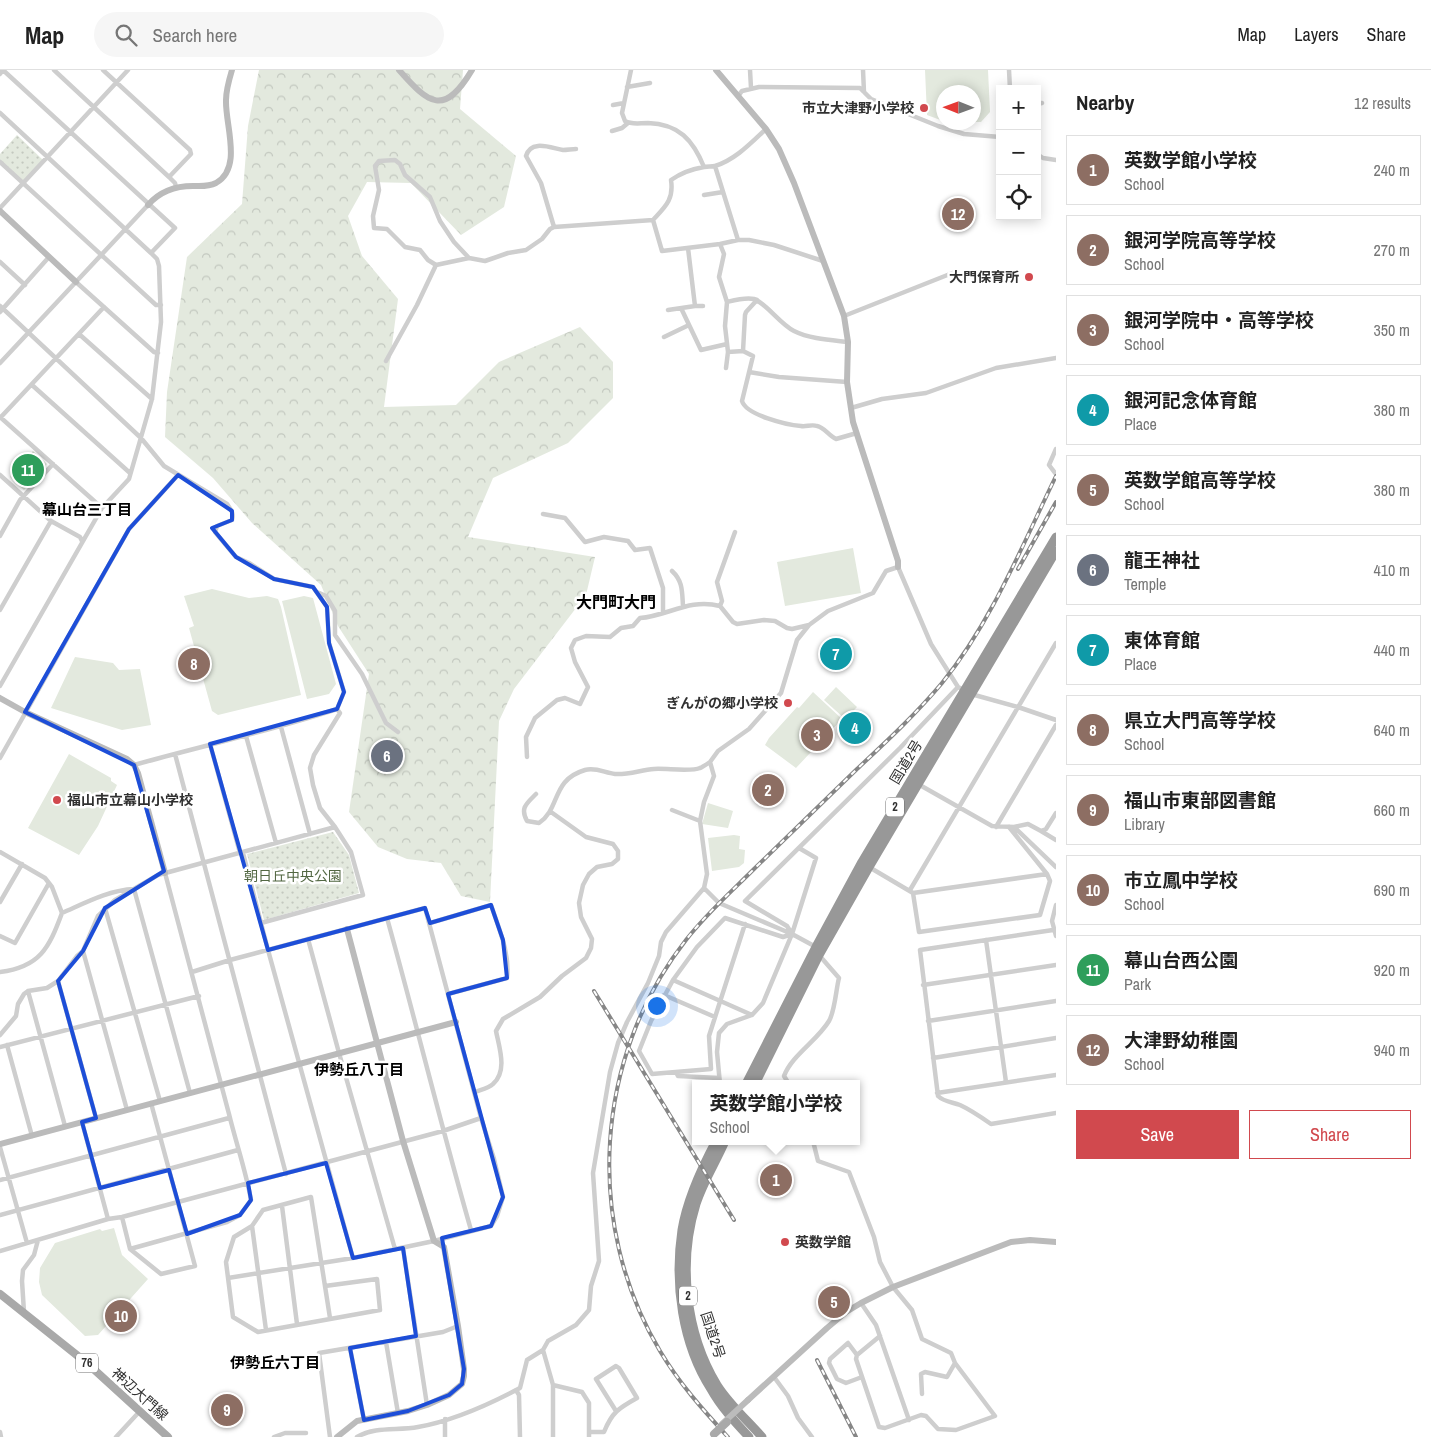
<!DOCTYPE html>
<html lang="en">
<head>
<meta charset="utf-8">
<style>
	body { margin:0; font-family:"Archivo Narrow","Noto Sans JP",sans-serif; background:#f6f6f6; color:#222 }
	.controls { position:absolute; right:15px; top:15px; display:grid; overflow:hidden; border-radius:0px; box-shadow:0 2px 12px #0003 }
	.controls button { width:45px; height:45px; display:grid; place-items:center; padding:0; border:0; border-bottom:1px solid #e0e0e0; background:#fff; color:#222; font:25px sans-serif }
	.compass { position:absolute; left:936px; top:15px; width:45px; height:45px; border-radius:50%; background:#fff; box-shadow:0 2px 12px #0003; rotate:271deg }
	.you { position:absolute; left:656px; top:935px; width:18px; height:18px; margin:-12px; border:4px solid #fff; border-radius:50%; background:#1a73e8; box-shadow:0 0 0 8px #1a73e833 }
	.badge { display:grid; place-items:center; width:32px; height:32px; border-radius:50%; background:#d1494e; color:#fff; font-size:16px; font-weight:700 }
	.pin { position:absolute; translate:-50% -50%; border:2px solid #fff; box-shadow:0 1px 5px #0006 }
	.popup { position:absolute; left:692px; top:1010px; width:168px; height:65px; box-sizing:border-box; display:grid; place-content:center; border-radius:0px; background:#fff; filter:drop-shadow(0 1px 4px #0005); font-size:16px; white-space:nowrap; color:#767676 }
	.popup b { font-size:19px; color:#222 }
	.popup::after { content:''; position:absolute; left:50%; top:100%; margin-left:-10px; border:10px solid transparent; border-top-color:#fff }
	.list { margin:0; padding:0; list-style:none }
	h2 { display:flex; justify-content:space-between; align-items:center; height:65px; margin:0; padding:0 20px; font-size:21px }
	h2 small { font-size:16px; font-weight:400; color:#767676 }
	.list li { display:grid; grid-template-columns:32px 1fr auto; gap:15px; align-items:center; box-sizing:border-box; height:70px; margin:0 10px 10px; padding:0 10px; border:1px solid #e0e0e0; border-radius:0px }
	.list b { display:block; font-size:19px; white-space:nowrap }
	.list p { margin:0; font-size:16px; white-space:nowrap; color:#767676 }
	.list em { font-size:16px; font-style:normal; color:#767676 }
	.actions { display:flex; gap:10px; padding:15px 20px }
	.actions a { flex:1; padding:11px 0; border:1px solid #d1494e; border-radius:0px; text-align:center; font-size:18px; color:#d1494e }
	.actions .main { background:#d1494e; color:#fff }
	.icon { flex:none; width:28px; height:28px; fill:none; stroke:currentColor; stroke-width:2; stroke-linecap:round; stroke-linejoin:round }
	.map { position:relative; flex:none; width:1056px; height:1367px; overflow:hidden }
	header { display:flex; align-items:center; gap:30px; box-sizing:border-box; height:70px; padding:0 25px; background:#fff; border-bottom:1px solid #e0e0e0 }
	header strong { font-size:24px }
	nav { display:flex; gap:28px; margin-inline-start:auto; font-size:18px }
	.search { width:350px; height:45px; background:#f6f6f6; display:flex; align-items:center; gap:12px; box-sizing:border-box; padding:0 18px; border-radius:28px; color:#767676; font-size:19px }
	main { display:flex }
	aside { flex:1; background:#fff }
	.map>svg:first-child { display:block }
	.green { fill:url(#green-dots) }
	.forest { fill:url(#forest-crowns) }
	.pitch { fill:#e3e9de }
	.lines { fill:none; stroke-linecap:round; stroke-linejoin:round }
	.street { stroke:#cecece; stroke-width:4.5 }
	.secondary { stroke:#bbb; stroke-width:6 }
	.primary { stroke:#a9a9a9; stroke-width:8 }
	.highway { stroke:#989898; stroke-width:9 }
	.rail-casing { stroke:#868686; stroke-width:4 }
	.rail { stroke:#fff; stroke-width:2; stroke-dasharray:5.5; stroke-linecap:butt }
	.secondary-bridge { stroke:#bbb; stroke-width:6 }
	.primary-bridge { stroke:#a9a9a9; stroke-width:8 }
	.marked { fill:none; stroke:#1d4ed8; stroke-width:4; stroke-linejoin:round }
	.poi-dot { fill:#d1494e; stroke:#fff; stroke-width:2 }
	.labels { text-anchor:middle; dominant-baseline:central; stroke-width:5; stroke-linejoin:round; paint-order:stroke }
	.shield { fill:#fff; stroke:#6f6f6f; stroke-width:1 }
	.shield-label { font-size:12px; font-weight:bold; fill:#313131 }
	.poi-label { font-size:14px; font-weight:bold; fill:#313131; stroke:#fff; text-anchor:end }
	.street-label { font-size:14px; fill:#313131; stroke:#fff }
	.park-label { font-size:14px; fill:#536843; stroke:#fff }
	.neighbourhood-label { font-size:15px; font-weight:bold; fill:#000; stroke:#fff }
	.quarter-label { font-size:16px; font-weight:bold; fill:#000; stroke:#fff }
</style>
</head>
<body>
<header>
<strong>Map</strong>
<div class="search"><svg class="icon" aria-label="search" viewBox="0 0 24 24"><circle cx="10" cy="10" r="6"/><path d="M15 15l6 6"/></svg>Search here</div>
<nav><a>Map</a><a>Layers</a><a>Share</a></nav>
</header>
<main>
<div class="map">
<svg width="1056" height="1367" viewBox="0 0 1056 1367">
	<defs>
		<pattern id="green-dots" width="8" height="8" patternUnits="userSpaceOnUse" patternTransform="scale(1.25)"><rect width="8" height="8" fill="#e3e9de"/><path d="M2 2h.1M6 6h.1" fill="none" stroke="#c3c8bf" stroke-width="1.8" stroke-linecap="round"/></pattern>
		<pattern id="forest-crowns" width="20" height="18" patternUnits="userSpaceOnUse" patternTransform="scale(1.25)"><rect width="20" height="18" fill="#e3e9de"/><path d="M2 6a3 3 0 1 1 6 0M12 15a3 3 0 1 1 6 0" fill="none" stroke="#c3c8bf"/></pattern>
	</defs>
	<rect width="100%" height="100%" fill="#fff"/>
	<path class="green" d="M17,65L43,90L22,113L0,92V84Z
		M33,381L47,394L24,420L10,407Z
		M333,762L349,785L359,823L264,850L247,784Z"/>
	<path class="forest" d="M259,0H463L460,39L516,86L504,137L461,165L411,113L367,112L348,146L362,186L398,229L384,337L456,335L499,292L580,257L613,292V328L568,373L493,408L468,467L595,487L586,525L514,619L499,651L490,832L461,826L441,793L407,789L378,777L349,742L369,604L338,556L321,515L252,453L213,408L165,367L167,322L187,187L242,134L248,56Z"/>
	<path class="pitch" d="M925,0H988L990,42L981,52H974V22H944L943,51L927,45Z
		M853,478L861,523L785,536L777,492Z
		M212,519L249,528L267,526L278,529L281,537L301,625L218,645L212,641L189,558L194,556L184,526Z
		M304,526L313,528L336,614L329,624L307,629L282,531Z
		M75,587L113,593L119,600L140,599L151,655L122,660L51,638Z
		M836,617L857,637L845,649L824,630Z
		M813,622L842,649L796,698L765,675L769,668L797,637L799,638Z
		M69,684L111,708V711L117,715L98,756L79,785L28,758Z
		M708,733L733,741L728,758L702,754Z
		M734,765L740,766L739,779L745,780L744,793L739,797L712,801L708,768Z
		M114,1158L122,1185L148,1209L98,1265L85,1266L42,1225L39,1212L40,1198L55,1173L100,1159L102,1161Z"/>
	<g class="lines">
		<path class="street" d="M54,0L169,107
			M103,0L190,80L191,84L169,107L175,113L176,117
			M631,0L622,43L625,51C632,55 639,53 648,53C679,54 693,70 704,97
			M750,0L751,18
			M863,0L864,22
			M1009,0L1010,19
			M0,4L3,0L175,158L151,183L157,189L159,196L161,252L152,329L129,409L102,438L0,616
			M627,17L650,13
			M738,26L742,21L759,17L860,18L871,29L938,56L964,64L1000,67
			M1037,34L1042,33
			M613,35L624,33
			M0,43L151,183
			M612,61L622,58L628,53
			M1037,84L1043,88L1056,90
			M0,92L156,235H161
			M715,96L738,170
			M704,125L723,122
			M0,138L128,0
			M653,150L662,181L720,174L738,170H749L774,175L823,191
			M554,157L541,113L526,86C531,69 551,78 563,80C567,80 572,79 576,79
			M720,174L724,184L719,207L727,232C735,230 746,227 754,229C766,233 780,254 794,261C810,269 830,270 848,272
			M688,178L695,236
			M0,192L25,215
			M436,195L428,190L420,180L405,177L387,159L374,158L373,146L379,120L375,96L379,91L395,90L400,94L405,105L430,127L440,151L454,172L469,188
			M76,212L154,282L158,283
			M757,230L746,242L745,245L743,281L753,286L742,331C746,345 787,355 801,356C806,357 812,354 817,356C824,357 829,366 836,369L857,363
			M0,236L141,368L164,396L227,434C231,440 234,443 232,450L217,456L215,462L236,487L249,493L274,509L313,517L327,537L329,573L344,622L337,639
			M681,238L701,280L727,274
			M668,240L695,236H703
			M0,242L49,187
			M844,246L955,202
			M79,264L152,329
			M664,267L689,255
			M728,282L743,281
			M386,291L417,235L436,195L469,188L485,191L508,183L526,180L542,169L550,159L554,157L653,150C665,137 674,130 671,110C681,103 692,99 704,97C707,96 712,97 715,96C735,90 751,73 766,59
			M0,293L148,135
			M726,298L728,282L725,256L727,232
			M749,302L779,307L847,312
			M32,315L130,403
			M851,338L882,329L926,323L996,298L1056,288
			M0,347L102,438
			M1,347L104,237
			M1055,403L1049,395L1056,379
			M0,405L51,451L80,467L82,471
			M543,444L565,448L585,472L604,467L628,471L635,480L650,478L663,518V542
			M0,466L20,430L53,394
			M672,501C683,511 682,522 683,536
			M317,522L326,526L335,541V565L362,604L386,653L398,662
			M720,536L722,531L717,512L735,462
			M0,540L51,451
			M971,624L1018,637L1056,650
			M281,657L310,764
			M246,666L276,773
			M210,674L240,783
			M175,684L286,1104
			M527,687L526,667L535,648L557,630L565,628L580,634L588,617L575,592L571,578L575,570L586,566L610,567L621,558L633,556L640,548C668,546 689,528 720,536L733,552L737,554L764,550L775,551L787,558L792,559L809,555
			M0,688L129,459L178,405
			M134,695C202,676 270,661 337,639L340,643L314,685L310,698L313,715L320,738L335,757
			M918,714L992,756L1014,757L1056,797
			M536,724C526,734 520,738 527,751L539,753C561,738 551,710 585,700C596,697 605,703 615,704C628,705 641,700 654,699C665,698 691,702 700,698C703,697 707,694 710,692
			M672,740L700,751
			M996,757L1056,655
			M1014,757L1028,754L1041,761L1046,759L1056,743
			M1041,761L1056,770
			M0,782L45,808L52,817L62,843C85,833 109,820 134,819L190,1023
			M243,783L268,880L353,1188
			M869,797L913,823L919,862L1040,845L1050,811L1047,804L1009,757
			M704,818L719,833L792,864L816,877
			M910,820L1056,573
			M913,823L1047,804
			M0,832L22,794
			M1056,835L1052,851L1056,866
			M105,838L160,1031
			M387,848C416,952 441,1056 471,1160
			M430,853L491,835C499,859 510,883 507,908L448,924
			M745,854L709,966L711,999L652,1004L639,981L651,951L673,910L697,877L725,848L783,867L792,864L787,856L745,831L900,678L958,617
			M1053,860L920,880L938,1026C944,1032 952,1032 960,1035C971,1040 981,1047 991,1054L1056,1043
			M0,866L15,873L49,813
			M308,869L339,983L395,1179
			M986,870L1006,1012
			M83,881L127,1040
			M0,902C40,897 49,878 62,843
			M192,902L230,890L425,838L481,1048L494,1089L503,1127L497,1146L491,1156L434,1171L353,1188L228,1208
			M673,910L752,945
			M58,911L96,1048
			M923,915L1056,895
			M28,921L65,1056
			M664,925L715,947
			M928,951L1056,931
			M0,965L16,946L18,934L24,924L28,921L47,918L58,911L77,886L83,881L98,846L115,830L158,805L335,757L351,782L363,825L261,853
			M7,975L32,1066
			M0,977L199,926
			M933,988L1056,968
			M676,1002L678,1006L719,1008
			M720,1014L717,982L719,963L727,954L752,945L763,933L792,864L816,788L799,778
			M789,1014L784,1006C792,985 817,971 829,951C835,941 836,919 839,908L819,885
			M475,1022C480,1020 489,1018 493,1014C508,1001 499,977 496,961L503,949L540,927L562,906L586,888L591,878L592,869L581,847L579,833L583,815L589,804L597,797L612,794L618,789V781L613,774L586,767L551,742
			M937,1023L1056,1005
			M82,1052L108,1149
			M813,1071L818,1091L849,1102L874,1167L880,1192L893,1217L912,1240L922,1269L951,1283L955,1293L947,1307L925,1302L921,1304L922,1324
			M0,1077L27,1173
			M0,1110L229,1048
			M282,1136L297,1254
			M0,1145L238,1080
			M122,1147L130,1179L161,1204L195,1196L151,1033
			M252,1156L266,1260
			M403,1178L427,1335
			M130,1179L227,1152L240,1145L251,1130C246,1101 236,1073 229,1044C208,964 187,884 165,803
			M0,1181L108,1149L122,1147L443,1061L481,1048
			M325,1216L377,1209L380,1240L258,1262L233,1247L226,1192L234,1167L252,1156L263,1140L311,1127L330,1248
			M861,1233L876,1255L909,1350
			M24,1242L22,1211L23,1200L34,1185L38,1170
			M880,1266L857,1285L856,1289L879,1357L885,1358L921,1345L926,1346L938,1359L956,1360L995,1346L955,1293
			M386,1272L398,1343
			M350,1278L364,1350
			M543,1280L548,1271L576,1255L589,1240L591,1216L599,1191L593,1103L610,1002L618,973L627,952L648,913L659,886L661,872L666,862L704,818L707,804L700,751L704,732L714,706L710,692L718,681L749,659L781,623L797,570L809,555L828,541L873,523L886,501L898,497L931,574L958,617L964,620
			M857,1285L848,1273L830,1289L829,1293L837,1309L846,1313L862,1307
			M774,1307L788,1326L798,1348L812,1367
			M553,1315V1367
			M516,1320L519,1325L520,1367
			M0,1362L1,1367
			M589,1362H604C612,1342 619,1338 637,1328L619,1298L616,1296L596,1309L616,1341
			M116,1367L140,1341
			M274,1367L285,1363H306
			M330,1367L319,1283L443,1262L458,1256
			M357,1367C376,1356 397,1361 418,1357C452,1351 490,1334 520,1318L527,1290L543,1280L553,1315L582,1322L589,1333V1367
			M445,1367V1349"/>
		<path class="secondary" d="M399,0C429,34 444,47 472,0
			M716,0L766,59L779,79L794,113L844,246L848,272L847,312L853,352L898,491V497
			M148,135C160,121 176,116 193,116C201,116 208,117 216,113C243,98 225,55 226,30C226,20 229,10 232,0
			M0,141L76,212
			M0,628L25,642L127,689L134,695L138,703L165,803
			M0,1074L456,952
			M748,1330L827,1258L846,1242L861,1233L893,1217L1011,1172L1030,1170L1056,1172
			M337,1367L357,1351L408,1341L427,1335L449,1325L462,1314L464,1306V1299L458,1256L444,1177L434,1171L403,1071L347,859"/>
		<path class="primary" d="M0,1224L88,1294L168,1367"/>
		<path class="highway" d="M746,1014L816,877L862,792L1056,467
			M755,1014L819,885L869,797L1056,481
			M716,1071C701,1099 687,1129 682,1160C674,1213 682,1274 711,1319C721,1337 735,1352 749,1367
			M725,1071C716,1092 703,1112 696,1134C678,1192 685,1262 717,1315C729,1334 747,1350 762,1367"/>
		<defs>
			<path id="rail" d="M1018,499L1056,432
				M594,921L734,1150
				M817,1290L856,1367
				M728,1367C703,1340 679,1313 660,1281C584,1154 594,987 686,870C706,844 731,822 754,799C788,766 823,732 857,699C887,671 916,644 942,613C991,553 1022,476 1056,406"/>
		</defs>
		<use href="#rail" class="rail-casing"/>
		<use href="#rail" class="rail"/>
		<path class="secondary-bridge" d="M722,1354L748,1330"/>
		<path class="primary-bridge" d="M714,1364L727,1352"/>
	</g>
	<path class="marked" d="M178,405L232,441V450L212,458L236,487L274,509L313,517L327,537L329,573L344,622L337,639L210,674L268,880L425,838L430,853L491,835L503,870L507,908L448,924L503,1127L491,1156L442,1168L464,1299L462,1314L449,1325L408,1341L364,1350L350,1278L416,1266L403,1178L353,1188L326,1093L248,1113L251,1130L240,1145L187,1164L169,1100L100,1118L82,1052L96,1048L58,911L83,881L105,838L164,801L134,695L25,642L129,459Z"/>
	<g class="poi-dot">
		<circle cx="924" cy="38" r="5"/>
		<circle cx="1029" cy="207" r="5"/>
		<circle cx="788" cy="633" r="5"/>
		<circle cx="57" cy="730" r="5"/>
		<circle cx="785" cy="1172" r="5"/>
	</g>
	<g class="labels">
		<g class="shield">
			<rect x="886" y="727.5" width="18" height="19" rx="4"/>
			<rect x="679" y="1216.5" width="18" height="19" rx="4"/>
			<rect x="76" y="1283.5" width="22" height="19" rx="4"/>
		</g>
		<g class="shield-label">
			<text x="895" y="737">2</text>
			<text x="688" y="1226">2</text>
			<text x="87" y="1293">76</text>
		</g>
		<g class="poi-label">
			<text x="914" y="38">市立大津野小学校</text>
			<text x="1019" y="207">大門保育所</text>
			<text x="778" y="633">ぎんがの郷小学校</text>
			<text x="67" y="730" text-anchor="start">福山市立幕山小学校</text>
			<text x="795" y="1172" text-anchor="start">英数学館</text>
		</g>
		<g class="street-label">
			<text transform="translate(906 692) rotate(-59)">国道2号</text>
			<text transform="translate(713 1265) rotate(72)">国道2号</text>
			<text transform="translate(140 1324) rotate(42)">神辺大門線</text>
		</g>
		<g class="park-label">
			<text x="293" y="806">朝日丘中央公園</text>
		</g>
		<g class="neighbourhood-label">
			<text x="87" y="439">幕山台三丁目</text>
			<text x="359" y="999">伊勢丘八丁目</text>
			<text x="275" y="1292">伊勢丘六丁目</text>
		</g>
		<g class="quarter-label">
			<text x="616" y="532">大門町大門</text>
		</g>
	</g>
</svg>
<div class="controls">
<button>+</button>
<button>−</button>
<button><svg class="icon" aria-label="locate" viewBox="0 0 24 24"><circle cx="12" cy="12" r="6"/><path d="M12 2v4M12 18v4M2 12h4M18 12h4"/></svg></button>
</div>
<svg class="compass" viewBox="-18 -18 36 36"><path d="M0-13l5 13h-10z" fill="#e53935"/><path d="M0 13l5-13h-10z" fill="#767676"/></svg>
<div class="you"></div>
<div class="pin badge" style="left:776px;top:1110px;background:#8d6e63">1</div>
<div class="popup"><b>英数学館小学校</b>School</div>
<div class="pin badge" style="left:768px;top:720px;background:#8d6e63">2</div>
<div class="pin badge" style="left:817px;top:665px;background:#8d6e63">3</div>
<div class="pin badge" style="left:855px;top:658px;background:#0f9aa8">4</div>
<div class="pin badge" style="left:834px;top:1232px;background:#8d6e63">5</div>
<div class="pin badge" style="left:387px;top:686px;background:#6b7280">6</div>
<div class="pin badge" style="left:836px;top:584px;background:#0f9aa8">7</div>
<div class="pin badge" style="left:194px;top:594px;background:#8d6e63">8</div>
<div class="pin badge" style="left:227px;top:1340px;background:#8d6e63">9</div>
<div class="pin badge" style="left:121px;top:1246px;background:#8d6e63">10</div>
<div class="pin badge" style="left:28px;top:400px;background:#2e9e5b">11</div>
<div class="pin badge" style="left:958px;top:144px;background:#8d6e63">12</div>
</div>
<aside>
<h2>Nearby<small>12 results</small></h2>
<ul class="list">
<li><span class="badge" style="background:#8d6e63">1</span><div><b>英数学館小学校</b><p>School</p></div><em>240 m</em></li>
<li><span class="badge" style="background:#8d6e63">2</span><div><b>銀河学院高等学校</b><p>School</p></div><em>270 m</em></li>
<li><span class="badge" style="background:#8d6e63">3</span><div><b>銀河学院中・高等学校</b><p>School</p></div><em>350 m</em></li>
<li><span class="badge" style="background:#0f9aa8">4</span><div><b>銀河記念体育館</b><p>Place</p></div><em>380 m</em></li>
<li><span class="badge" style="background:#8d6e63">5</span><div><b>英数学館高等学校</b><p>School</p></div><em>380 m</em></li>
<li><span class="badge" style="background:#6b7280">6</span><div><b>龍王神社</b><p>Temple</p></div><em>410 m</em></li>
<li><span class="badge" style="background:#0f9aa8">7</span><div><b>東体育館</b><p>Place</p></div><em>440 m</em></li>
<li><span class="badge" style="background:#8d6e63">8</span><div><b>県立大門高等学校</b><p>School</p></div><em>640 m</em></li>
<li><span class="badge" style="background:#8d6e63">9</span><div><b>福山市東部図書館</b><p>Library</p></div><em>660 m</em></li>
<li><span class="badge" style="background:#8d6e63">10</span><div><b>市立鳳中学校</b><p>School</p></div><em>690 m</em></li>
<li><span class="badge" style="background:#2e9e5b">11</span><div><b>幕山台西公園</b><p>Park</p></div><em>920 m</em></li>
<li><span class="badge" style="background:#8d6e63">12</span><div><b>大津野幼稚園</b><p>School</p></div><em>940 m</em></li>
</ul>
<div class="actions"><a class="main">Save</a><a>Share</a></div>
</aside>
</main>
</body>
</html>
